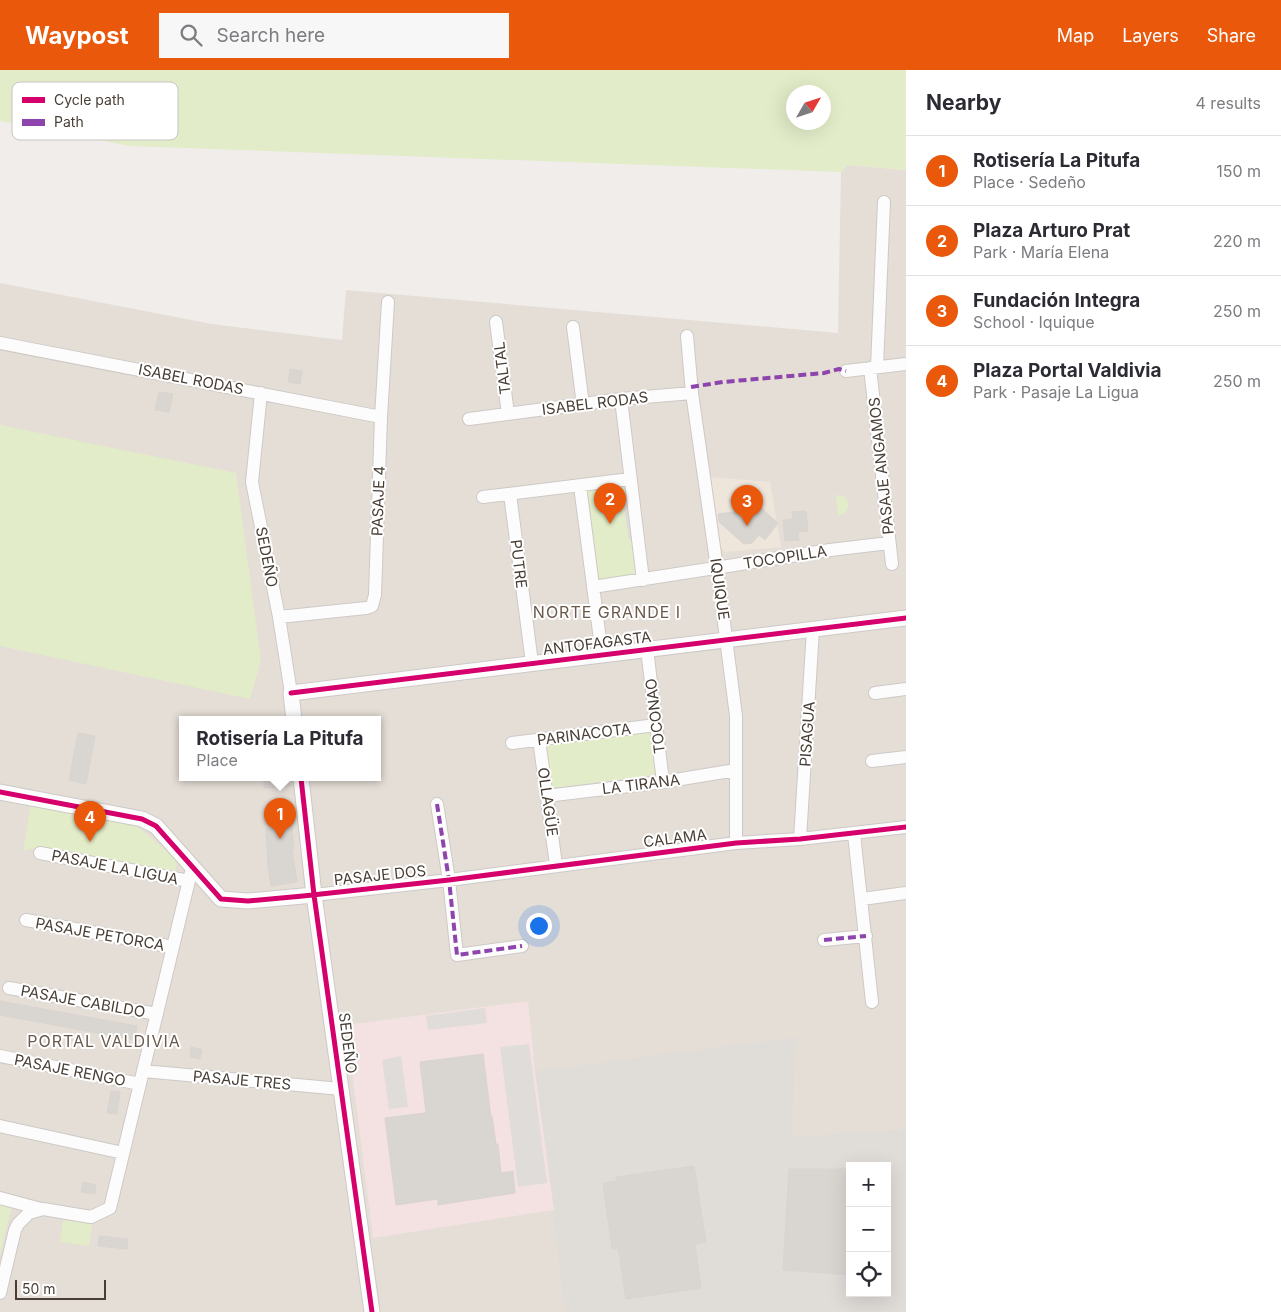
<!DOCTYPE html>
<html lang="en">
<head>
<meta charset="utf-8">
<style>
	body { margin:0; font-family:Inter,sans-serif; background:#f7f7f7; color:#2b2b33 }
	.controls { position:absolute; right:15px; bottom:15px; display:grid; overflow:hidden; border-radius:0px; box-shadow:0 5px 20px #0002 }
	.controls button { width:45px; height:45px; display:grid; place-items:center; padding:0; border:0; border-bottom:1px solid #e1e1e2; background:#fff; color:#2b2b33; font:25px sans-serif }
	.compass { position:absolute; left:786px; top:15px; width:45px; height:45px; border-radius:50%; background:#fff; box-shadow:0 5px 20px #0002; rotate:51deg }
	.scale { position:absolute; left:15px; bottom:12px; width:91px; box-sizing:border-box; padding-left:5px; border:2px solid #483e35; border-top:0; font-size:14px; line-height:18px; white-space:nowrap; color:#483e35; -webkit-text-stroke:4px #fff; paint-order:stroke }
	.you { position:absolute; left:538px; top:855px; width:18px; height:18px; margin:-12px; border:4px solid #fff; border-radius:50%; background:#1a73e8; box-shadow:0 0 0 8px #1a73e833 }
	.badge { display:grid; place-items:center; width:32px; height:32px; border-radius:50%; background:#ea580c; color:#fff; font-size:16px; font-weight:700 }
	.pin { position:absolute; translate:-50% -41px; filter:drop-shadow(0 1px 2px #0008) }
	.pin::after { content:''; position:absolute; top:26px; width:18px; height:15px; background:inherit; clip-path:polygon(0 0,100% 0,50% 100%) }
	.popup { position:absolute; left:179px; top:646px; width:202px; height:65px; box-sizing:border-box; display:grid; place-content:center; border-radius:0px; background:#fff; filter:drop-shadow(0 1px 4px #0005); font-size:16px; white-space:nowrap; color:#7c7c81 }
	.popup b { font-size:19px; color:#2b2b33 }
	.popup::after { content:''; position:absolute; left:50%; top:100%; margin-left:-10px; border:10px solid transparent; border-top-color:#fff }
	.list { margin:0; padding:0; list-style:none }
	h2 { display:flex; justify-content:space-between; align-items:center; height:65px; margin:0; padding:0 20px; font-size:21px }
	h2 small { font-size:16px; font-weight:400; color:#7c7c81 }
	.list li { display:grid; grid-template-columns:32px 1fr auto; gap:15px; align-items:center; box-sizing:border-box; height:70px; padding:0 20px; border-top:1px solid #e1e1e2 }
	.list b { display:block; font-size:19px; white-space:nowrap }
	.list p { margin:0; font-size:16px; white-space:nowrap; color:#7c7c81 }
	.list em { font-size:16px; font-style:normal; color:#7c7c81 }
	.icon { flex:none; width:28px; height:28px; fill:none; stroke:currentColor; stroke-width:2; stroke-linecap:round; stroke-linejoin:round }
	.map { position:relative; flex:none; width:906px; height:1242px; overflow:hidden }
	header { display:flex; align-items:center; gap:30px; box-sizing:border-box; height:70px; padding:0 25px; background:#ea580c; color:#fff }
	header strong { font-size:24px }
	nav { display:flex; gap:28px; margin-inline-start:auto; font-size:18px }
	.search { width:350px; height:45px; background:#f7f7f7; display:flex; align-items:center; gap:12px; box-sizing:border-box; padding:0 18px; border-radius:0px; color:#7c7c81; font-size:19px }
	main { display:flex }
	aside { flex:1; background:#fff }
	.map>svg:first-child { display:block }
	.residential { fill:#e5ded7; fill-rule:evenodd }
	.industrial { fill:#e0dcd8; fill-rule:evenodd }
	.education { fill:#efe6db }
	.medical { fill:#f3e2e1 }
	.green { fill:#e2ecc8; fill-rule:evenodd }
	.parking { fill:#e0dcd9 }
	.building { fill:#d9d5d1; stroke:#d9d4cf }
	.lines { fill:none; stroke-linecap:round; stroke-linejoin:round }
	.minor-casing { stroke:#cdc9c6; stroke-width:14 }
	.tertiary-casing { stroke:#cdc9c6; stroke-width:17 }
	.minor { stroke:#fdfcfc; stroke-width:12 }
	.tertiary { stroke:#fdfcfc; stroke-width:15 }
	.quiet { stroke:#8e44ad; stroke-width:4; stroke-dasharray:8 4; stroke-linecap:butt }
	.cycleway-casing { stroke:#fff; stroke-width:8 }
	.cycleway { stroke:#d6006c; stroke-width:5 }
	.labels { text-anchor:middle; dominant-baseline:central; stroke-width:4; stroke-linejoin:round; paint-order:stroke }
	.street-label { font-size:15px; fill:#483e35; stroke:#fff }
	.neighbourhood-label { font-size:16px; letter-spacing:1px; fill:#6b5a4b; stroke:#fff }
	.key { fill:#fff; stroke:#c8c5c2; stroke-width:1 }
	.key-label { font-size:14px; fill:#483e35 }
</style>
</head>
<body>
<header>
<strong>Waypost</strong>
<div class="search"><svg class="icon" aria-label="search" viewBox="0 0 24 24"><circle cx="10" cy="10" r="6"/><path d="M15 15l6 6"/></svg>Search here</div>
<nav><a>Map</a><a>Layers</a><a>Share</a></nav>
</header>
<main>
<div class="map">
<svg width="906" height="1242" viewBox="0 0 906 1242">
	<rect width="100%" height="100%" fill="#f0edea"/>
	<path class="residential" d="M847,95L906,100V1242H0V213L212,254L342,270L346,220L838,263L841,102ZM182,650H378V708H182ZM850,1096H887V1223H850Z"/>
	<path class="industrial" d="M797,967L791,1067L906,1059V1241L565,1242L535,1001ZM850,1096H887V1223H850Z"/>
	<path class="education" d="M708,407L770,412L781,477L725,482L719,477Z"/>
	<path class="medical" d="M528,931L535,1001L554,1140L373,1168L346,955Z"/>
	<path class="green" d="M0,0H906V100L847,95L841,102L130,76L0,51ZM794,22H824V52H794Z
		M0,355L236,403L261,591L250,629L0,576Z
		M620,415L628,422L638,503L634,509L597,510L585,426L588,420Z
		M836,425L844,426C851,433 849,440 842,445H838Z
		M646,660L652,663L658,700L653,705L553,718L550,712L545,677L551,671Z
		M31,735L121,751L137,756L177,790L175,803L35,778L23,781Z
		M0,1134L12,1136L0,1185Z
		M63,1150L92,1154L89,1176L60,1172Z"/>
	<path class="parking" d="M623,431H629L634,469L629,470Z
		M485,938L487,953L428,960L426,946Z
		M529,974L547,1113L518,1117L500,977Z
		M401,986L408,1037L389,1039L382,990Z"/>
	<path class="building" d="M290,299L302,301L300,314L288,312Z
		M159,322L173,324L169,342L155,340Z
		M736,422L756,437L758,435L778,453L765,470L759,465L752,473L744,474L719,452L718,444L741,441L729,431Z
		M806,441L808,461L798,462L799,470L785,471L783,450L793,449L792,442Z
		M78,663L95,666L86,714L69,710Z
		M264,708H292V716L264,718Z
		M292,757L294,779H292L297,812L271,816L268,796L266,759Z
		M0,931L137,956L135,970L0,945Z
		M191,977L202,980L200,989L190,987Z
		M483,984L491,1047L492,1046L496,1074H498L501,1103L513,1101L515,1123L438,1135V1129L396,1135L385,1048L426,1043L420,992Z
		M111,1021L120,1022L117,1044L107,1043Z
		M694,1096L706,1172L695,1174L701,1218L626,1229L618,1178L612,1179L603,1113L617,1111L616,1107Z
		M789,1099H850V1205L783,1200Z
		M83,1112L96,1115L95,1124L81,1122Z
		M99,1166L128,1169L127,1179L98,1176Z"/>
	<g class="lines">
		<defs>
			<path id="minor" d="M496,252L508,344
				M573,257L583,335
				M687,266L692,323L717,498L736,646V773
				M0,273L381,347
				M877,297L884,132
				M870,298L892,494
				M846,301L906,294
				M261,323L252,412L279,547L291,623
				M621,329L643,510
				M469,349L621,329L692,323
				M580,416L602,585
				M510,424L532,593
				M483,427L630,409
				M593,517L830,480L889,473
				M279,547L366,538L372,536L375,525L381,347L388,232
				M647,579L663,712
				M875,623L906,619
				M539,669L556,795
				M512,673L656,655
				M872,691L906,687
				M546,726L663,712L736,700
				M437,734L449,810L457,885L522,876
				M854,764L872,932
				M800,769L813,559
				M40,783L189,811
				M314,825L449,810L736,773L800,769L906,757
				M862,829L906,823
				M26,850L173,877
				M824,870L866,866
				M9,918L157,944
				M0,986L140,1014
				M143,1001L341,1019
				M0,1056L123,1083
				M0,1128L41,1139
				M0,1223L15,1160L18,1154L29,1143L43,1139L91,1147L110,1138L192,798"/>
			<path id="tertiary" d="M294,650L291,623L906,548
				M301,708L314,825L372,1242
				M0,722L142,749L156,756L221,829L248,831L314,825"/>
		</defs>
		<use href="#minor" class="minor-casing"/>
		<use href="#tertiary" class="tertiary-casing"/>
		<use href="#minor" class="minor"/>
		<use href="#tertiary" class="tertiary"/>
		<path class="quiet" d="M691,317L723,312L824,303L839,299L846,301
			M437,734L449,810L457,885L522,876
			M824,870L866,866"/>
		<defs>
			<path id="cycleway" d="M291,623L906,548
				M301,708L314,825L372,1242
				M0,722L142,749L156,756L221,829L248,831L303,826L449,810L736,773L800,769L906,757"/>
		</defs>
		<use href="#cycleway" class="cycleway-casing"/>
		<use href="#cycleway" class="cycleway"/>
	</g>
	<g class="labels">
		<g class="street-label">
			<text transform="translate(502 298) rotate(-97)">TALTAL</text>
			<text transform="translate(191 309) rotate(11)">ISABEL RODAS</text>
			<text transform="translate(595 333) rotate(-7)">ISABEL RODAS</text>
			<text transform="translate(881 396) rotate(-96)">PASAJE ANGAMOS</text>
			<text transform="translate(378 431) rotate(-88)">PASAJE 4</text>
			<text transform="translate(267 487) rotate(79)">SEDEÑO</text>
			<text transform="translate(785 487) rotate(-9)">TOCOPILLA</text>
			<text transform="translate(519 494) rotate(83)">PUTRE</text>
			<text transform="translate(720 519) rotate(82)">IQUIQUE</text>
			<text transform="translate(597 573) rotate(-7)">ANTOFAGASTA</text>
			<text transform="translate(655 646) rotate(-97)">TOCONAO</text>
			<text transform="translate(584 664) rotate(-7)">PARINACOTA</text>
			<text transform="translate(807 664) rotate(-86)">PISAGUA</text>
			<text transform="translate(641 714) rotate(-7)">LA TIRANA</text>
			<text transform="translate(548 732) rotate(82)">OLLAGÜE</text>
			<text transform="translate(675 768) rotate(-7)">CALAMA</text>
			<text transform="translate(115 797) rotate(11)">PASAJE LA LIGUA</text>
			<text transform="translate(380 805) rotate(-6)">PASAJE DOS</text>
			<text transform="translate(100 864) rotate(10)">PASAJE PETORCA</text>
			<text transform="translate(83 931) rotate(10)">PASAJE CABILDO</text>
			<text transform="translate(348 973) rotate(83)">SEDEÑO</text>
			<text transform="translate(70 1000) rotate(11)">PASAJE RENGO</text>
			<text transform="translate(242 1010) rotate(5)">PASAJE TRES</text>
		</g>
		<g class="neighbourhood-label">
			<text x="607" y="542">NORTE GRANDE I</text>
			<text x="104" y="971">PORTAL VALDIVIA</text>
		</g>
	</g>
	<rect x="12" y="12" width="166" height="58" rx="8" class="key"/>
	<rect x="22" y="27" width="23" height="6" fill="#d6006c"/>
	<rect x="22" y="49" width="23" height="7" fill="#8e44ad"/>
	<g class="key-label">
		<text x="54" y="35">Cycle path</text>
		<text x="54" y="57">Path</text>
	</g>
</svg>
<div class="controls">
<button>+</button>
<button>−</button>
<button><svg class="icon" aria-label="locate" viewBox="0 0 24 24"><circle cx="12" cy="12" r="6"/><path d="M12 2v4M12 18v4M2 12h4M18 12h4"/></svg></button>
</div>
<svg class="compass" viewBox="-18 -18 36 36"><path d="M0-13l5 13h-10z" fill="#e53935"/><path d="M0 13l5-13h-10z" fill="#7c7c81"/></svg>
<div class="scale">50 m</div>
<div class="you"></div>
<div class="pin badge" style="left:280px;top:769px">1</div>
<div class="popup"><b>Rotisería La Pitufa</b>Place</div>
<div class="pin badge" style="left:610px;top:454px">2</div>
<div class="pin badge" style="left:747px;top:456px">3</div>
<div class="pin badge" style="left:90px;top:772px">4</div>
</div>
<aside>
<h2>Nearby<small>4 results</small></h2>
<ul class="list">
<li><span class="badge">1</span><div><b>Rotisería La Pitufa</b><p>Place · Sedeño</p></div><em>150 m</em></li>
<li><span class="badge">2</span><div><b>Plaza Arturo Prat</b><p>Park · María Elena</p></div><em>220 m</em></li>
<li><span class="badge">3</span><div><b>Fundación Integra</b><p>School · Iquique</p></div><em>250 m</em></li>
<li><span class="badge">4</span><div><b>Plaza Portal Valdivia</b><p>Park · Pasaje La Ligua</p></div><em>250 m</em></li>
</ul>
</aside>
</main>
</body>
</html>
